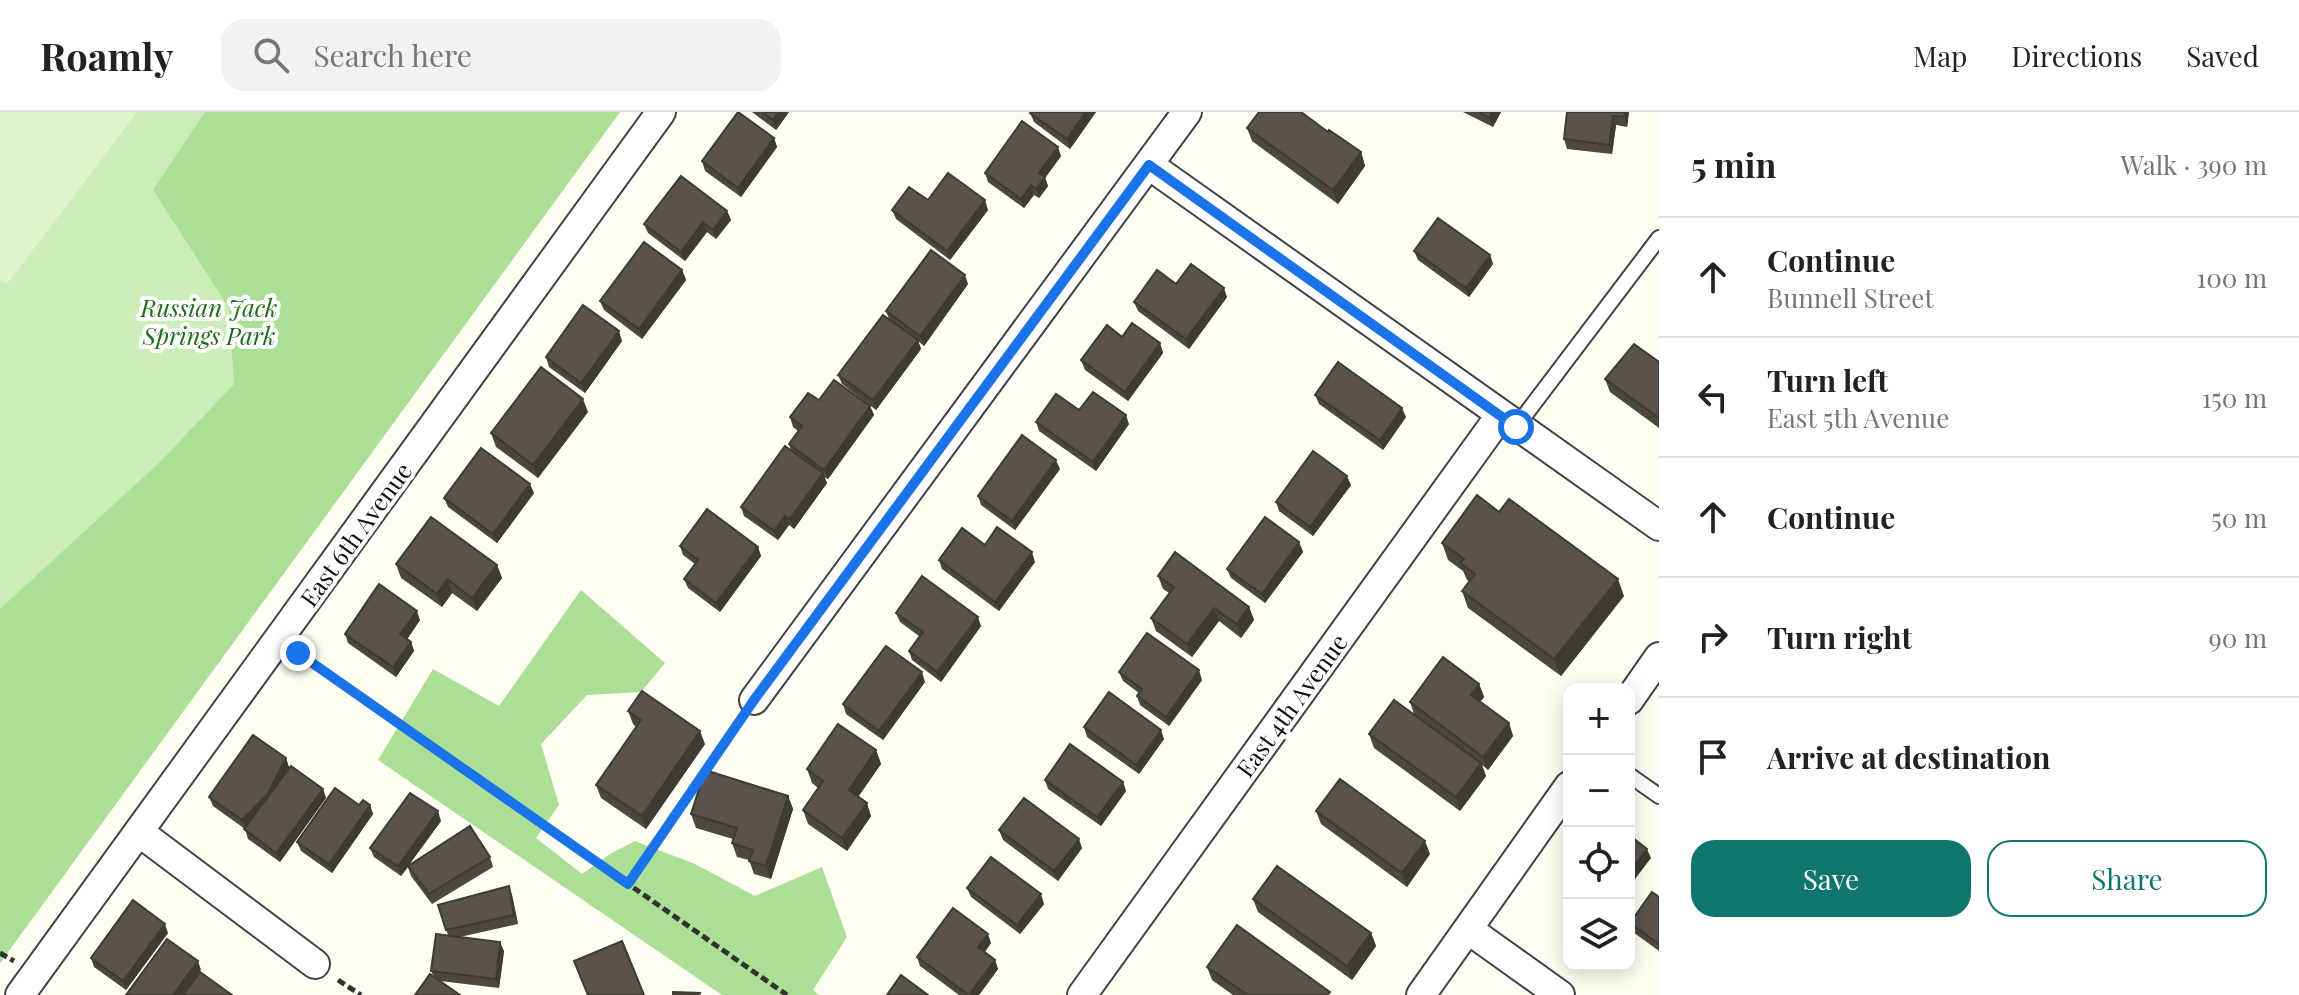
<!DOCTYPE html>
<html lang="en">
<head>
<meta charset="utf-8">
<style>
	body { margin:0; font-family:"Playfair Display",serif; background:#f2f2f2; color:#222 }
	.controls { position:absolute; right:24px; bottom:24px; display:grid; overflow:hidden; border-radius:16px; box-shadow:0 4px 20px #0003 }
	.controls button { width:72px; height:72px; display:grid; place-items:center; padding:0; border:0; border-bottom:2px solid #e0e0e0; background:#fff; color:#222; font:40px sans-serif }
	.stop { position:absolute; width:24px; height:24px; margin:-18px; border:6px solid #1a73e8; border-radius:50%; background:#fff }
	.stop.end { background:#1a73e8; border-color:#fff; box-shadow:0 2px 8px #0008 }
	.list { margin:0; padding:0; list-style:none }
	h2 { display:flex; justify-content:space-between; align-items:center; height:104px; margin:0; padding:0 32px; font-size:34px }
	h2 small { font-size:26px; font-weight:400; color:#767676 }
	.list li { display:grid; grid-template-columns:52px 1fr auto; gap:24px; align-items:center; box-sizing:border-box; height:120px; padding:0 32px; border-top:2px solid #e0e0e0 }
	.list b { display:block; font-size:30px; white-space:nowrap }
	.list p { margin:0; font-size:26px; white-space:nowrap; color:#767676 }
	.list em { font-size:26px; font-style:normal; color:#767676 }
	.actions { display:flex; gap:16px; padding:24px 32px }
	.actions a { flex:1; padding:18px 0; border:2px solid #0f766e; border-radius:24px; text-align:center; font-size:28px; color:#0f766e }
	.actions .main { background:#0f766e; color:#fff }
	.icon { flex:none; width:44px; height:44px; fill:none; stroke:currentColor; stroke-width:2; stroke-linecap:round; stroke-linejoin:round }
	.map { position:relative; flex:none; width:1659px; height:883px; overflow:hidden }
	header { display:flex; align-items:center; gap:48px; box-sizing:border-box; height:112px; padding:0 40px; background:#fff; border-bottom:2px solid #e0e0e0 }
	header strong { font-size:38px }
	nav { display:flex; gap:44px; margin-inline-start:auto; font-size:28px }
	.search { width:560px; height:72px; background:#f2f2f2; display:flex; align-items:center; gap:20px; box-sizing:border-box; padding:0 28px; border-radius:24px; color:#767676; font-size:30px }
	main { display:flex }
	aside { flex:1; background:#fff }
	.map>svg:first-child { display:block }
	.green { fill:#ccedb8 }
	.forest { fill:#acdf96 }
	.pitch { fill:#e0f4cb }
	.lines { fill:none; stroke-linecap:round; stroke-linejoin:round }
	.service-casing { stroke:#434343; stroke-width:18 }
	.minor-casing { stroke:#434343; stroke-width:32 }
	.path { stroke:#323232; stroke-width:5; stroke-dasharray:8 4; stroke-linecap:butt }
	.service { stroke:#fff; stroke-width:14 }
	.minor { stroke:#fff; stroke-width:28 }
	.wall { fill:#4d4740 }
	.shaded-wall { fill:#3e3a34 }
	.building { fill:#59534b; stroke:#3e3a34; stroke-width:2 }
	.route { stroke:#1a73e8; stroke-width:10 }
	.labels { text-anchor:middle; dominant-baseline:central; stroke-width:8; stroke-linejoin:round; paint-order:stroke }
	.park-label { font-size:24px; font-style:italic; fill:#1f6d1a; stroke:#fff }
	.street-label { font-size:24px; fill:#101010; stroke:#fff }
</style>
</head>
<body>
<header>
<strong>Roamly</strong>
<div class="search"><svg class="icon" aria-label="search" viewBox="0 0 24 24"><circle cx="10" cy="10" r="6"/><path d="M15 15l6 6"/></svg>Search here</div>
<nav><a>Map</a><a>Directions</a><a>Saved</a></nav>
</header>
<main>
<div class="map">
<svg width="1659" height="883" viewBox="0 0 1659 883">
	<rect width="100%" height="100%" fill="#fffef2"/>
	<path class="green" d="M0,0H620L0,851Z"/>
	<path class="forest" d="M205,0H620L0,851V497L160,350L234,272L229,196L153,78Z
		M581,478L665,551L641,580L587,583L541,632L559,693L536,726L582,762L610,742L635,729L695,752L755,784L822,755L847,825L813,878L819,883H722L378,648L433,557L499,594Z"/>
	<path class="pitch" d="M0,0H137L7,172L0,166Z"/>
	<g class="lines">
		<defs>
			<path id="service" d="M1516,315L1659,126
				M1629,663L1659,684"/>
			<path id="minor" d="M1149,53L1659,414
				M754,588L1187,0
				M1629,588L1659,545
				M139,720L315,852
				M1469,818L1560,883
				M20,883L661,0
				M1082,883L1500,304
				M1421,883L1569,674"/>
		</defs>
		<use href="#service" class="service-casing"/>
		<use href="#minor" class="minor-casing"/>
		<path class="path" d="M299,542L787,883
			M628,772L739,611
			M0,841L14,849
			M338,868L361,883"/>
		<use href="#service" class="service"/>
		<use href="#minor" class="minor"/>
	</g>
	<path class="wall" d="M752,0H789L776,18Z
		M1096,0L1070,37L1034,10L1030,1Z
		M1463,0H1501L1493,15Z
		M1567,0H1629L1627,15L1616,13L1612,42L1567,37L1564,27Z
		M1247,16L1361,40L1365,54L1338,92L1252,29Z
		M774,26L777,35L741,85L705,59L702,49Z
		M1061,44L1045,66L1048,74L1039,86L1034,83L1024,96L988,70L985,61Z
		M928,88L988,98L950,148L896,107L892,98Z
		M727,99L731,108L716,127L707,120L685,149L648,121L644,112Z
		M1414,139L1490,143L1493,152L1469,185L1418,148Z
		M682,158L686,168L642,227L604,198L600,189Z
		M968,172L924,234L918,229L921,237L876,298L842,272L838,263L889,207L886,199Z
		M1227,185L1189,237L1138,199L1134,190Z
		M1122,225L1160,231L1163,241L1128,289L1085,258L1081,248Z
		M622,229L585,281L549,255L546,245Z
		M1659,250V316L1610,280L1605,267Z
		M1315,283L1406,305L1383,338L1319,292Z
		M819,288L870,294L874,303L828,367L824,365L827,371L794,417L789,413L778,428L744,404L741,395L791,338L789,332L798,319L793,315L790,305Z
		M1079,298L1129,312L1096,359L1039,319L1036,310Z
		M588,300L538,366L496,335L491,321Z
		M1060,357L1015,418L981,393L978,384Z
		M1351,373L1313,424L1279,399L1276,390Z
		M534,381L497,431L448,395L444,386Z
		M1499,400L1624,484L1561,564L1468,496L1462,479L1469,470L1467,468L1463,459L1448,448L1442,431Z
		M1299,430L1303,440L1265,491L1231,466L1227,457Z
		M985,433L1035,450L999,499L942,457L939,448Z
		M680,434L758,435L761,444L720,500L688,476L684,467L695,452L683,443Z
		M396,452L497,453L502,466L477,499L452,481L442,495L401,466Z
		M1158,464L1249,495L1254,508L1241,526L1219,509L1192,545L1156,519L1151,506L1169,481L1163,477Z
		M896,501L981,514L941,570L912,548L909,539L919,524L900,510Z
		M420,508L407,527L411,530L414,539L396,565L348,531L345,522Z
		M1119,560L1202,568L1169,614L1140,593L1137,584L1139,581L1123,569Z
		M925,570L883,628L846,602L843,592Z
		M1479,572L1484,585L1480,590L1509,611L1513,624L1488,658L1482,653L1486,664L1460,699L1374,636L1369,622L1414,602L1410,590Z
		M628,599L705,632L646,717L601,686L596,673L636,615L633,612Z
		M1084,615L1164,627L1139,662L1087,625Z
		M876,638L881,652L858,685L871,704L847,739L808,712L803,698L818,676L812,671L807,657Z
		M286,646L289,655L323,677L326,686L280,750L248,727L245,717L213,694L209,685Z
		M1045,668L1123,670L1126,679L1101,714L1048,677Z
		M788,684L793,697L771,767L754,762L749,748L737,745L732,731L733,727L696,716L691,702Z
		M359,693H370L373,702L332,761L301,739L297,730Z
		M1316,699L1430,742L1407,775L1321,712Z
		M441,709L408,754L490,745L493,755L432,792L411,764L408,755L401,764L374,745L370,736Z
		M999,718L1082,736L1058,769L1003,728Z
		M509,774L512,783L518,812L460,825L504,839L499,876L440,869L433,863L431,859L448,823L438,793Z
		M967,776L1044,792L1020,822L971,785Z
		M1659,785V839L1633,820L1630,811Z
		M1253,787L1371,821L1376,834L1352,868L1258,800Z
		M168,821L126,878L94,855L91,846Z
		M991,831L985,840L995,848L998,857L979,883H959L920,854L917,845Z
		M1207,855L1331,883H1233L1212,868Z"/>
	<path class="shaded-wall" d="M779,0H789L776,18L773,8Z
		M1086,0H1096L1070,37L1067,27Z
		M1492,0H1501L1493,15L1489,6Z
		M1625,0H1629L1627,15L1624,5Z
		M1613,4L1616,13L1612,42L1609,33Z
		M774,26L777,35L741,85L738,76Z
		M1058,35L1061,44L1045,66L1048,74L1039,86L1036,77L1039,61Z
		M1361,40L1365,54L1338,92L1333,78Z
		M1031,73L1034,83L1024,96L1021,87Z
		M985,88L988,98L950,148L947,139Z
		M727,99L731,108L716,127L713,118Z
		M703,110L707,120L685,149L681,140Z
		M1490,143L1493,152L1469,185L1466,176Z
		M682,158L686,168L642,227L639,217Z
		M965,163L968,172L924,234L920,224Z
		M1224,176L1227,185L1189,237L1186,227Z
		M619,219L622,229L585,281L581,271Z
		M918,228L921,237L876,298L873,288Z
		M1160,231L1163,241L1128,289L1125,280Z
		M583,287L588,300L538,366L533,353Z
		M870,294L874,303L828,367L824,358Z
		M1402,296L1406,305L1383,338L1380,328Z
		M1126,303L1129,312L1096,359L1093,350Z
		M1056,348L1060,357L1015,418L1012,409Z
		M823,361L827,371L794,417L790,407Z
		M1347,364L1351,373L1313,424L1310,415Z
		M530,372L534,381L497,431L493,422Z
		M785,404L789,413L778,428L774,419Z
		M1299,430L1303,440L1265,491L1262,482Z
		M758,435L761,444L720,500L716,491Z
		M1032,440L1035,450L999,499L995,490Z
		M497,453L502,466L477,499L472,486Z
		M447,467L452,481L442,495L437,482Z
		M1618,467L1624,484L1561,564L1554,547Z
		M1249,495L1254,508L1241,526L1237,512Z
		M1214,496L1219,509L1192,545L1187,532Z
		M417,499L420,508L404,532L400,522Z
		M978,505L981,514L941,570L937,560Z
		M411,530L414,539L396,565L393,555Z
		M1199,558L1202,568L1169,614L1166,605Z
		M922,560L925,570L883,628L879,619Z
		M1479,572L1484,585L1475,596L1471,583Z
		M1509,611L1513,624L1488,658L1483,645Z
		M1161,618L1164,627L1139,662L1136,653Z
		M700,619L705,632L646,717L642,704Z
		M876,638L881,652L853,692L849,678Z
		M286,646L289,656L246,717L242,708Z
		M1481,651L1486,664L1460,699L1456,685Z
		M1123,670L1126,679L1101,714L1097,705Z
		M323,677L326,686L280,750L276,741Z
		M788,684L793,697L771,767L766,754Z
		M867,691L871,704L847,739L842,726Z
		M370,693L373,702L332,761L329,752Z
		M438,699L441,709L401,764L398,754Z
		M1079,727L1082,736L1058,769L1054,759Z
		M1425,729L1430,742L1407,775L1402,761Z
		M1647,737L1651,746L1629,775V761Z
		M509,774L512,783L518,812L514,803Z
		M1041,782L1044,792L1020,822L1017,813Z
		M165,812L168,821L126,878L123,869Z
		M1371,821L1376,834L1352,868L1347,854Z
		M988,822L991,831L981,844L978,835Z
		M500,830L504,839L499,876L496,867Z
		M995,848L998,857L979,883H969Z
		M198,849L201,858L183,883H173Z"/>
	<path class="building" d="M738,0L774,26L738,76L702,49Z
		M762,0H779L773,8Z
		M1031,0H1086L1067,27L1030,1Z
		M1259,0H1301L1328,20L1329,18L1361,40L1333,78L1247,16Z
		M1478,0H1492L1489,6Z
		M1567,0H1625L1624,5L1613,4L1609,33L1564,27Z
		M1022,9L1058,35L1039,61L1045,65L1036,77L1031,73L1021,87L985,61Z
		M948,61L985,88L947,139L892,98L909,75L928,88Z
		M681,64L727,99L713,118L703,110L681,140L644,112Z
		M1438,106L1490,143L1466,176L1414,139Z
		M644,130L682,158L639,217L600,189Z
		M931,138L965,163L920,224L886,199Z
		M1191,152L1224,176L1186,227L1134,190L1157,158L1176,172Z
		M583,193L619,219L581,271L546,245Z
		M883,203L918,228L873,288L838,263Z
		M1132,211L1160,231L1125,280L1081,248L1107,213L1122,225Z
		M1634,232L1659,250V306L1605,267Z
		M1338,250L1402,296L1380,328L1315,283Z
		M541,255L583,287L533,353L491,321Z
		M834,268L870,294L824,358L789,332L802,314L790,305L808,281L819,288Z
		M1093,280L1126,303L1093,350L1036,310L1056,282L1079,298Z
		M1022,323L1056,348L1012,409L978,384Z
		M785,334L823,361L790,407L785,404L774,419L741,395Z
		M481,336L530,372L493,422L444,386Z
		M1313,339L1347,364L1310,415L1276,390Z
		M1477,383L1499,400L1509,387L1618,467L1554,547L1462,479L1475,462L1460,451L1464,447L1442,431Z
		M707,397L758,435L716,491L684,467L698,448L680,434Z
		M431,405L497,453L472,486L447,467L437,482L396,452Z
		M1265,405L1299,430L1262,482L1227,457Z
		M997,415L1032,440L995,490L939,448L962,416L985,433Z
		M1175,440L1249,495L1237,512L1214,496L1187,532L1151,506L1174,475L1158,464Z
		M922,464L978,505L937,560L909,539L923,520L896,501Z
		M379,472L417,499L400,522L411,530L393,555L345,522Z
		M1147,521L1199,558L1166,605L1137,584L1142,577L1119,560Z
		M886,534L922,560L879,619L843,592Z
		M1443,545L1479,572L1471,583L1509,611L1483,645L1410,590Z
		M642,579L700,619L642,704L596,673L641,608L628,599Z
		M1109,580L1161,618L1136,653L1084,615Z
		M1394,588L1481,651L1456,685L1369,622Z
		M838,612L876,638L849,678L867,691L842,726L803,698L823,669L807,657Z
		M253,623L286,646L267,683L242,708L209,685Z
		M1070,632L1123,670L1097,705L1045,668Z
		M291,654L323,677L276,741L244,717Z
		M705,658L788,684L766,754L749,749L753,738L732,731L737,716L691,702Z
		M1340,667L1425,729L1402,761L1316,699Z
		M335,676L359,693L363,688L370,693L329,752L297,730Z
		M410,681L438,699L398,754L370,736Z
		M1024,686L1079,727L1054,759L999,718Z
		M470,714L490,745L429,782L408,754Z
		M1629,723L1647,737L1629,761Z
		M991,745L1041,782L1017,813L967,776Z
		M1277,754L1371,821L1347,854L1253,787Z
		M509,774L514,803L446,818L438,793Z
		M1652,780L1659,785V832L1630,811Z
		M133,788L165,812L123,869L91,846Z
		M953,796L988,822L978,835L995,848L969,883L917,845Z
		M1237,813L1330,880L1327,883H1248L1207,855Z
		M436,822L500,830L496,867L431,859Z
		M167,827L198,849L173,883H126Z
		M622,829L644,883H588L574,849Z
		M200,860L232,883H183Z
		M430,862L460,883H415Z
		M901,863L928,883H887Z
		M673,880L700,881L699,883H673Z"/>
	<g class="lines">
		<path class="route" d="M298,541L628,772L754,588L1149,53L1516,315"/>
	</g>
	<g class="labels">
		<g class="park-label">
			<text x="209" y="195">Russian Jack<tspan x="209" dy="28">Springs Park</tspan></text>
		</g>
		<g class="street-label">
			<text transform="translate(355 422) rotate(-54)">East 6th Avenue</text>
			<text transform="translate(1291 593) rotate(-54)">East 4th Avenue</text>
		</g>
	</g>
</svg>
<div class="controls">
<button>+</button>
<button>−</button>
<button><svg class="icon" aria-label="locate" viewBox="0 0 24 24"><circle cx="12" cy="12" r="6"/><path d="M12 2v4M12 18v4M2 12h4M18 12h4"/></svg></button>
<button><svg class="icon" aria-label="layers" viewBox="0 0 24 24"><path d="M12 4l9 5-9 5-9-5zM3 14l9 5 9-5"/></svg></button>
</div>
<div class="stop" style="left:1516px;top:315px"></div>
<div class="stop end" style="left:298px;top:541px"></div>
</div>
<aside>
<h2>5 min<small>Walk · 390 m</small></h2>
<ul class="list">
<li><svg class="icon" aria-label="ahead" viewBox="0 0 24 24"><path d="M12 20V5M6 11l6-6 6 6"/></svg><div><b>Continue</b><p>Bunnell Street</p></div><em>100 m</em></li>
<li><svg class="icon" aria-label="left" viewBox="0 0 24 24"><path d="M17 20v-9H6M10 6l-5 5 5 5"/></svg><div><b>Turn left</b><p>East 5th Avenue</p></div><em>150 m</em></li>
<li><svg class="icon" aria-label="ahead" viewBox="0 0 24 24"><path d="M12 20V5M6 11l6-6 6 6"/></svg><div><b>Continue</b></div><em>50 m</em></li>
<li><svg class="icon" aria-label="right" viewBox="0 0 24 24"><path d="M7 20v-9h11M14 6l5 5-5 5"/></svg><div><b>Turn right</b></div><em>90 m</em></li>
<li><svg class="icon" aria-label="arrive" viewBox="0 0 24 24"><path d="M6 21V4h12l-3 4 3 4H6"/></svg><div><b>Arrive at destination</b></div></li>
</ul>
<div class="actions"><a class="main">Save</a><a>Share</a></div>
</aside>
</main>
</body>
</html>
